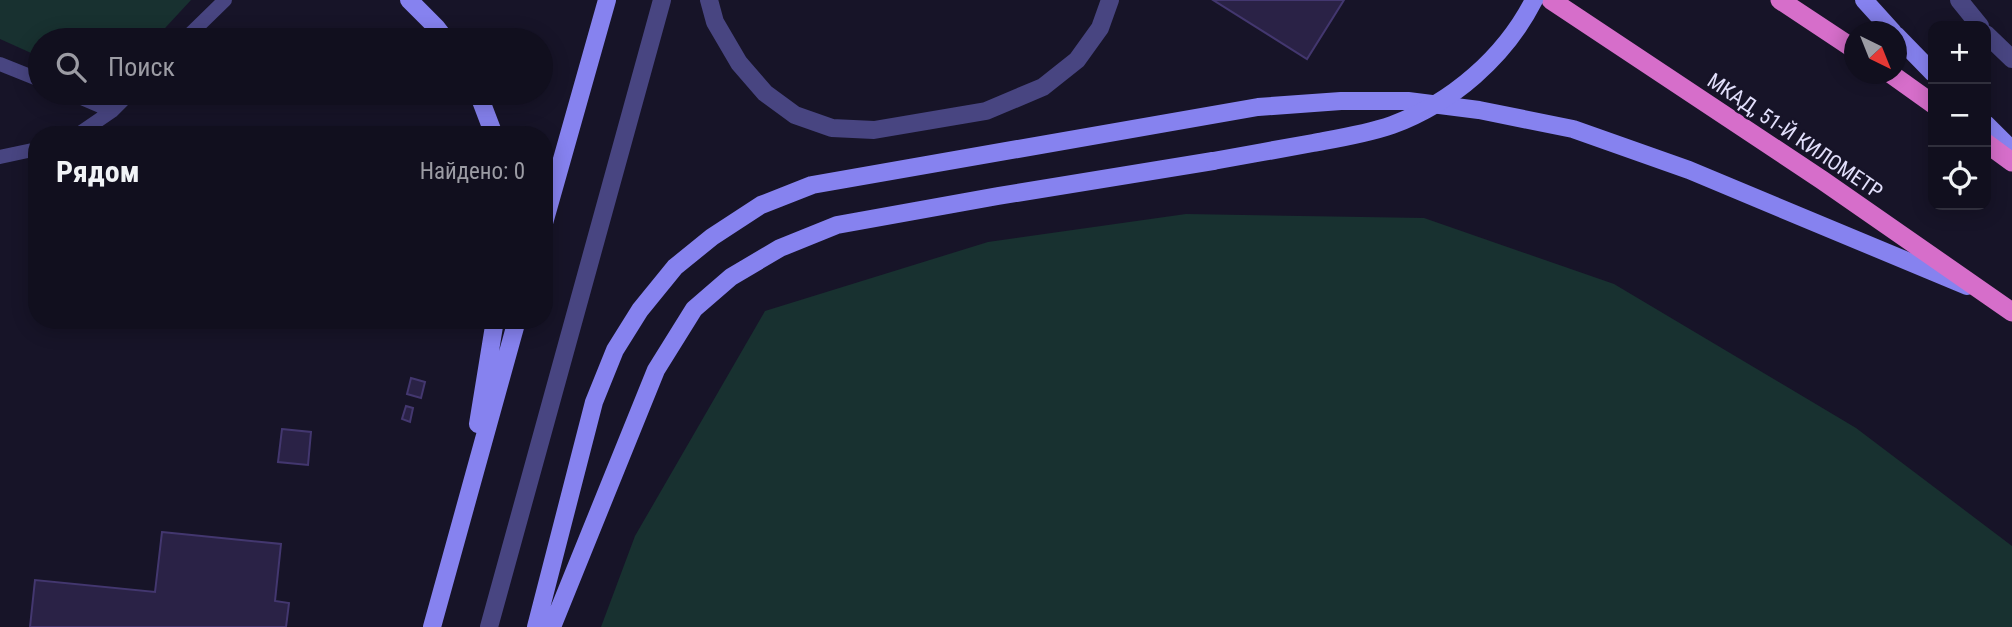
<!DOCTYPE html>
<html lang="ru">
<head>
<meta charset="utf-8">
<style>
	body { margin:0; font-family:"Roboto Condensed",sans-serif; background:#1a1827; color:#f1f3f6 }
	.controls { position:absolute; right:21px; top:21px; display:grid; overflow:hidden; border-radius:14px; box-shadow:0 4px 18px #0003 }
	.controls button { width:63px; height:63px; display:grid; place-items:center; padding:0; border:0; border-bottom:2px solid #302f3c; background:#110f1e; color:#f1f3f6; font:35px sans-serif }
	.compass { position:absolute; left:1844px; top:21px; width:63px; height:63px; border-radius:50%; background:#110f1e; box-shadow:0 4px 18px #0003; rotate:137deg }
	.list { margin:0; padding:0; list-style:none }
	h2 { display:flex; justify-content:space-between; align-items:center; height:91px; margin:0; padding:0 28px; font-size:30px }
	h2 small { font-size:23px; font-weight:400; color:#9c9ca4 }
	.icon { flex:none; width:38px; height:38px; fill:none; stroke:currentColor; stroke-width:2; stroke-linecap:round; stroke-linejoin:round }
	.map { position:relative; flex:none; width:2012px; height:627px; overflow:hidden }
	.search { position:absolute; background:#110f1e; box-shadow:0 4px 18px #0003; left:28px; top:28px; width:525px; height:77px; display:flex; align-items:center; gap:18px; box-sizing:border-box; padding:0 24px; border-radius:38px; color:#9c9ca4; font-size:26px }
	.panel { position:absolute; background:#110f1e; box-shadow:0 4px 18px #0003; left:28px; top:126px; width:525px; height:203px; border-radius:28px }
	.map>svg:first-child { display:block }
	.green { fill:#183130 }
	.building { fill:#2a2246; stroke:#43376f; stroke-width:2 }
	.lines { fill:none; stroke-linecap:round; stroke-linejoin:round }
	.service { stroke:#484581; stroke-width:14 }
	.tertiary { stroke:#484581; stroke-width:18 }
	.secondary { stroke:#8682ef; stroke-width:18 }
	.trunk { stroke:#d66eca; stroke-width:19 }
	.secondary-bridge { stroke:#8682ef; stroke-width:18 }
	.labels { text-anchor:middle; dominant-baseline:central; stroke-width:5; stroke-linejoin:round; paint-order:stroke }
	.street-label { font-size:21px; fill:#e2dffb; stroke:#171428 }
</style>
</head>
<body>
<div class="map">
<svg width="2012" height="627" viewBox="0 0 2012 627">
	<rect width="100%" height="100%" fill="#171428"/>
	<path class="green" d="M0,0H191L154,40H40V57L0,39Z
		M1186,214L1424,218L1614,284L1856,428L2012,546V627H601L635,536L765,311L988,242Z"/>
	<path class="building" d="M1213,0H1344L1307,59Z
		M411,378L425,382L421,398L407,394Z
		M406,406L413,408L410,422L402,419Z
		M282,429L311,432L308,465L278,462Z
		M162,532L281,544L275,601L289,603L286,627H30L35,580L155,592Z"/>
	<g class="lines">
		<path class="service" d="M184,40L225,0
			M0,64L40,80
			M70,93L112,111
			M77,135L112,111L130,93
			M0,157L37,149"/>
		<path class="tertiary" d="M709,0L715,22L739,63L765,93L795,115L832,128L874,130L986,111L1043,87L1077,60L1100,28L1110,0
			M1959,0L1980,26
			M1986,34L2012,59
			M489,627L662,0"/>
		<path class="secondary" d="M409,0L436,27L446,40
			M1864,0L1893,32
			M1896,35L1933,73
			M478,93L494,135
			M1986,124L2012,150
			M544,223L607,0
			M478,424L495,320
			M432,627L517,320
			M536,627L594,402L615,350L640,310L675,267L712,237L761,205L812,185L1258,107L1341,101H1408L1479,110L1573,129L1689,170L1967,286
			M552,627L656,370L694,309L731,277L780,248L837,225L998,196L1213,161"/>
		<path class="trunk" d="M1551,0L1822,180L2012,312
			M1780,0L1854,49
			M1891,74L1933,104
			M1986,143L2012,162"/>
		<path class="secondary-bridge" d="M1213,161C1246,155 1280,149 1313,143C1340,138 1366,134 1392,125C1452,103 1505,57 1534,0"/>
	</g>
	<g class="labels">
		<g class="street-label">
			<text transform="translate(1795 136) rotate(34)">МКАД, 51-Й КИЛОМЕТР</text>
		</g>
	</g>
</svg>
<div class="controls">
<button>+</button>
<button>−</button>
<button><svg class="icon" aria-label="locate" viewBox="0 0 24 24"><circle cx="12" cy="12" r="6"/><path d="M12 2v4M12 18v4M2 12h4M18 12h4"/></svg></button>
</div>
<svg class="compass" viewBox="-18 -18 36 36"><path d="M0-13l5 13h-10z" fill="#e53935"/><path d="M0 13l5-13h-10z" fill="#9c9ca4"/></svg>
<div class="search"><svg class="icon" aria-label="search" viewBox="0 0 24 24"><circle cx="10" cy="10" r="6"/><path d="M15 15l6 6"/></svg>Поиск</div>
<section class="panel">
<h2>Рядом<small>Найдено: 0</small></h2>
<ul class="list">
</ul>
</section>
</div>
</body>
</html>
